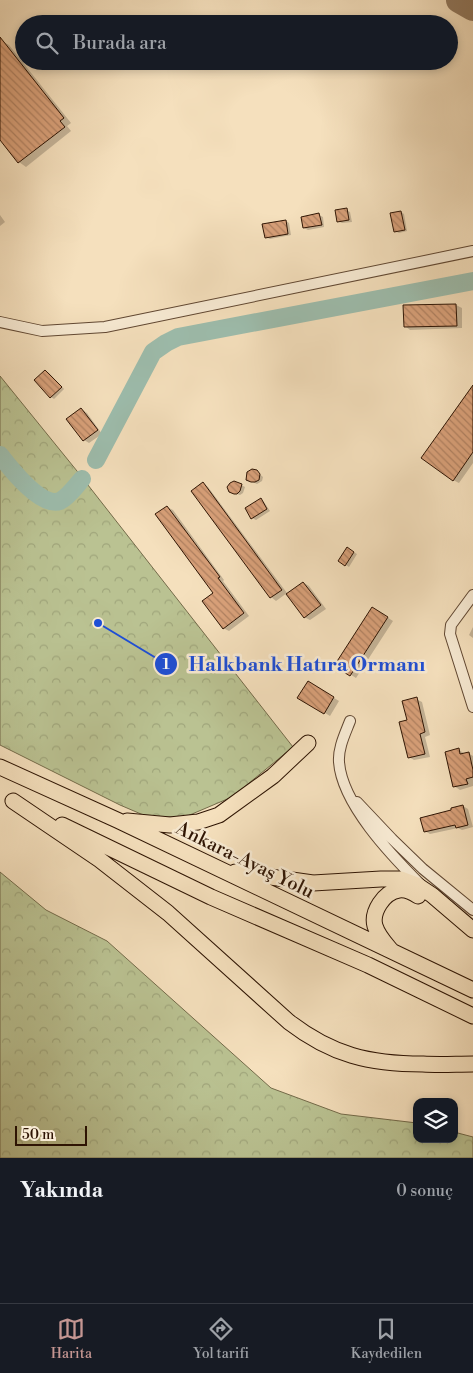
<!DOCTYPE html>
<html lang="tr">
<head>
<meta charset="utf-8">
<style>
	body { margin:0; font-family:"Libre Bodoni",serif; background:#20242c; color:#f1f3f6 }
	.controls { position:absolute; right:15px; bottom:15px; display:grid; overflow:hidden; border-radius:10px; box-shadow:0 2px 8px #0003 }
	.controls button { width:45px; height:45px; display:grid; place-items:center; padding:0; border:0; border-bottom:1px solid #363941; background:#171b24; color:#f1f3f6; font:25px sans-serif }
	.scale { position:absolute; left:15px; bottom:12px; width:72px; box-sizing:border-box; padding-left:5px; border:2px solid #2e1403; border-top:0; font-size:14px; line-height:18px; white-space:nowrap; color:#2e1403; -webkit-text-stroke:4px #f8ebd4; paint-order:stroke }
	.list { margin:0; padding:0; list-style:none }
	h2 { display:flex; justify-content:space-between; align-items:center; height:65px; margin:0; padding:0 20px; font-size:21px }
	h2 small { font-size:16px; font-weight:400; color:#9ea1a6 }
	.icon { flex:none; width:28px; height:28px; fill:none; stroke:currentColor; stroke-width:2; stroke-linecap:round; stroke-linejoin:round }
	.map { position:relative; flex:none; width:473px; height:1158px; overflow:hidden }
	.search { position:absolute; background:#171b24; box-shadow:0 2px 8px #0003; left:15px; right:15px; top:15px; height:55px; display:flex; align-items:center; gap:12px; box-sizing:border-box; padding:0 18px; border-radius:28px; color:#9ea1a6; font-size:19px }
	.sheet { height:145px; background:#171b24 }
	nav { display:flex; justify-content:space-around; align-items:center; box-sizing:border-box; height:70px; border-top:1px solid #363941; background:#171b24; font-size:14px; color:#9ea1a6 }
	nav a { display:grid; justify-items:center; gap:2px }
	nav .on { color:#c59692 }
	.map>svg:first-child { display:block }
	.forest { fill:url(#forest-crowns); stroke:#746b4a }
	.shadow { fill:#0003 }
	.lines { fill:none; stroke-linecap:round; stroke-linejoin:round }
	.river { stroke:#9dbdad; stroke-width:18 }
	.taxiway { stroke:#927a60; stroke-width:26 }
	.building { fill:url(#building-back-hatch); stroke:#2e1403 }
	.minor-casing { stroke:#604732; stroke-width:12 }
	.highway-casing { stroke:#2e1403; stroke-width:17 }
	.minor { stroke:#f8ebd4; stroke-width:10 }
	.highway { stroke:#f5e0bd; stroke-width:15 }
	.labels { text-anchor:middle; dominant-baseline:central; stroke-width:5; stroke-linejoin:round; paint-order:stroke }
	.street-label { font-size:19px; fill:#2e1403; stroke:#f8ebd4 }
	.leader { fill:none; stroke:#1d4ed8; stroke-width:2 }
	.callout-dot { fill:#1d4ed8; stroke:#f8ebd4; stroke-width:2 }
	.mark-label { font-size:15px; text-anchor:middle; font-weight:bold; fill:#fff }
	.callout-label { font-size:20px; text-anchor:middle; font-weight:bold; fill:#1d4ed8; stroke:#f8ebd4; stroke-width:5; stroke-linejoin:round; paint-order:stroke }
</style>
</head>
<body>
<div class="map">
<svg width="473" height="1158" viewBox="0 0 473 1158">
	<defs>
		<pattern id="forest-crowns" width="20" height="18" patternUnits="userSpaceOnUse" patternTransform="scale(1.25)"><rect width="20" height="18" fill="#bac292"/><path d="M2 6a3 3 0 1 1 6 0M12 15a3 3 0 1 1 6 0" fill="none" stroke="#a0a67c"/></pattern>
		<pattern id="building-back-hatch" width="6" height="6" patternUnits="userSpaceOnUse" patternTransform="scale(1.25)"><rect width="6" height="6" fill="#d8a079"/><path d="M-1 5l2 2M0 0l6 6M5-1l2 2" fill="none" stroke="#b08161"/></pattern>
	</defs>
	<rect width="100%" height="100%" fill="#f5e0bd"/>
	<filter id="stains"><feTurbulence type="fractalNoise" baseFrequency=".004" numOctaves="4"/><feColorMatrix values="0 0 0 0 .2 0 0 0 0 .09 0 0 0 0 .02 0 0 0 .5 -.17"/></filter>
	<radialGradient id="worn" r=".72"><stop offset=".6" stop-color="#630" stop-opacity="0"/><stop offset="1" stop-color="#630" stop-opacity=".3"/></radialGradient>
	<path class="forest" d="M0,376L77,471L293,747L232,797L185,817H148L120,805L0,745Z
		M0,872L46,910L107,941L271,1088L341,1114L417,1123V1139H454V1132L473,1137V1158H0Z"/>
	<path class="shadow" d="M2,41L9,45L71,123L67,126L71,131L26,167L19,162L0,138V42Z
		M346,210L350,212L352,222L342,223L338,221Z
		M401,212L404,214L407,231L399,233L395,231Z
		M0,215L5,222L0,226Z
		M319,215L323,217L324,227L308,230L304,228Z
		M286,221L289,223L291,235L270,239L266,237Z
		M456,305L462,308V328L410,330L405,326Z
		M46,371L49,373L64,389L54,399L51,397Z
		M473,388V463L459,483L453,480Z
		M81,409L87,413L102,434L89,443L84,440Z
		M256,471L263,477L262,481L257,484L251,481Z
		M203,483L208,487L287,593L276,601L271,597L192,491Z
		M241,485L245,487L243,493L240,495L231,492Z
		M261,500L264,502L270,511L256,520L252,518Z
		M167,507L173,510L224,580L223,581L249,616L229,631L223,628L215,593Z
		M348,549L357,554L349,567L340,561Z
		M304,583L309,586L326,609L310,620L304,617Z
		M373,608L393,621L356,678L336,665Z
		M473,627V638L469,635Z
		M308,682L339,701L330,716L299,697Z
		M416,699L422,702L430,735L425,737L430,757L414,760L409,757V721Z
		M459,750L465,754L468,753L473,756V786L460,790L454,786Z
		M463,806L468,809L473,827L462,830L458,828L430,834L425,831L453,811Z"/>
	<g class="lines">
		<path class="river" d="M0,455C10,468 41,508 60,501C68,497 76,486 82,479
			M96,460L153,352L166,343L178,337L473,281"/>
		<path class="taxiway" d="M459,0L473,8"/>
	</g>
	<path class="building" d="M0,37L64,118L60,121L65,127L18,163L0,140Z
		M347,208L349,220L337,222L335,210Z
		M401,211L405,230L394,232L390,213Z
		M319,213L322,225L303,228L301,217Z
		M286,220L288,234L265,238L262,224Z
		M456,304L457,326L404,327L403,305Z
		M45,370L62,387L50,398L34,380Z
		M473,385V452L453,481L421,458Z
		M81,408L98,430L83,441L66,419Z
		M252,469L257,470L260,474L259,480L255,482H251L246,480L247,472Z
		M234,481L242,484L240,491L237,494H234L229,492L227,487L230,483Z
		M203,482L282,590L270,598L191,491Z
		M261,498L267,509L251,519L245,508Z
		M167,506L220,577L218,578L244,613L223,629L202,601L213,593L155,514Z
		M347,547L354,552L345,566L338,561Z
		M303,582L321,605L304,618L286,594Z
		M372,607L388,617L350,676L334,666Z
		M308,681L334,697L324,714L297,698Z
		M417,697L425,732L420,734L425,754L408,758L399,722L407,720L402,701Z
		M459,748L460,754L469,752L473,770V777L466,779L468,784L453,787L445,752Z
		M463,805L468,825L456,828L455,825L424,832L420,818L451,810V808Z"/>
	<g class="lines">
		<defs>
			<path id="minor" d="M0,322L42,331L105,327L473,251
				M473,595L451,625L450,634L473,707
				M350,721C345,734 338,748 339,762C342,804 391,855 420,884
				M357,802L392,839L423,869L473,910"/>
			<path id="highway" d="M0,767L117,820L473,990
				M13,801L100,860L168,913L289,1022C332,1055 369,1064 423,1064C439,1065 456,1064 473,1064
				M127,821L170,825L198,822L219,815L273,776L308,743
				M62,825L211,897L368,965L473,1016
				M235,872L313,883L381,879H401L417,885L432,895L473,930
				M391,950C385,943 378,936 375,926C371,912 384,892 399,890C406,889 412,892 418,896"/>
		</defs>
		<use href="#minor" class="minor-casing"/>
		<use href="#highway" class="highway-casing"/>
		<use href="#minor" class="minor"/>
		<use href="#highway" class="highway"/>
	</g>
	<g class="labels">
		<g class="street-label">
			<text transform="translate(245 860) rotate(26)">Ankara-Ayaş Yolu</text>
		</g>
	</g>
	<path class="leader" d="M98 623L166 664"/>
	<g class="callout-dot">
		<circle cx="98" cy="623" r="5"/>
		<circle cx="166" cy="664" r="12"/>
	</g>
	<g class="mark-label">
		<text x="166" y="669">1</text>
	</g>
	<g class="callout-label">
		<text x="307" y="671">Halkbank Hatıra Ormanı</text>
	</g>
	<rect width="100%" height="100%" filter="url(#stains)"/>
	<rect width="100%" height="100%" fill="url(#worn)"/>
</svg>
<div class="controls">
<button><svg class="icon" aria-label="layers" viewBox="0 0 24 24"><path d="M12 4l9 5-9 5-9-5zM3 14l9 5 9-5"/></svg></button>
</div>
<div class="scale">50 m</div>
<div class="search"><svg class="icon" aria-label="search" viewBox="0 0 24 24"><circle cx="10" cy="10" r="6"/><path d="M15 15l6 6"/></svg>Burada ara</div>
</div>
<section class="sheet">
<h2>Yakında<small>0 sonuç</small></h2>
<ul class="list">
</ul>
</section>
<nav>
<a class="on"><svg class="icon" aria-label="map" viewBox="0 0 24 24"><path d="M3 6l6-2 6 2 6-2v14l-6 2-6-2-6 2zM9 4v14M15 6v14"/></svg>Harita</a>
<a><svg class="icon" aria-label="directions" viewBox="0 0 24 24"><path d="M12 3l9 9-9 9-9-9zM9 14v-3h6M13 9l2 2-2 2"/></svg>Yol tarifi</a>
<a><svg class="icon" aria-label="saved" viewBox="0 0 24 24"><path d="M7 4h10v16l-5-4-5 4z"/></svg>Kaydedilen</a>
</nav>
</body>
</html>
